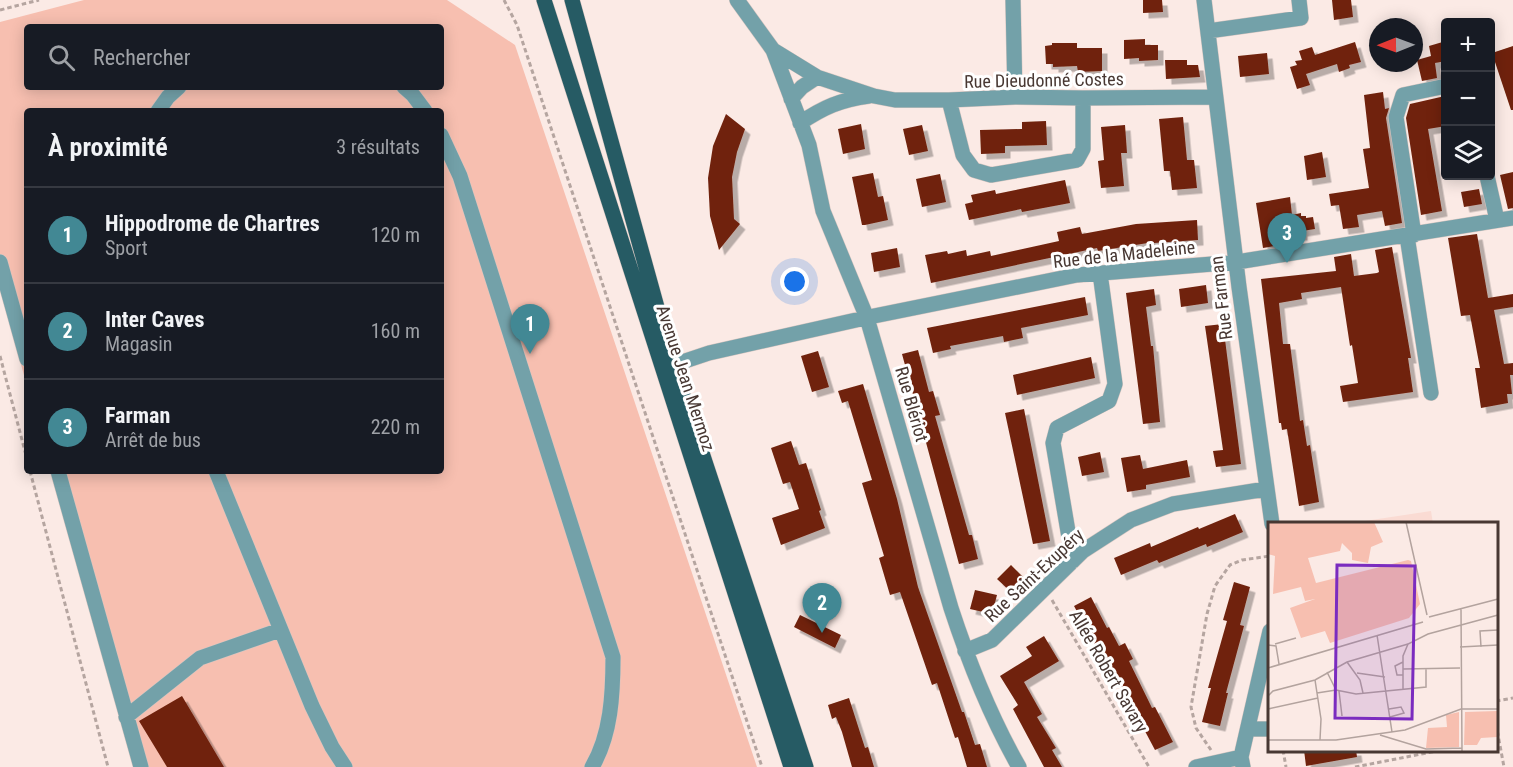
<!DOCTYPE html>
<html lang="fr">
<head>
<meta charset="utf-8">
<style>
	body { margin:0; font-family:"Roboto Condensed",sans-serif; background:#20242c; color:#f1f3f6 }
	.controls { position:absolute; right:18px; top:18px; display:grid; overflow:hidden; border-radius:6px; box-shadow:0 3px 15px #0003 }
	.controls button { width:54px; height:54px; display:grid; place-items:center; padding:0; border:0; border-bottom:2px solid #363941; background:#171b24; color:#f1f3f6; font:30px sans-serif }
	.compass { position:absolute; left:1369px; top:18px; width:54px; height:54px; border-radius:50%; background:#171b24; box-shadow:0 3px 15px #0003; rotate:269deg }
	.you { position:absolute; left:795px; top:282px; width:21px; height:21px; margin:-15px; border:4px solid #fff; border-radius:50%; background:#1a73e8; box-shadow:0 0 0 9px #1a73e833 }
	.badge { display:grid; place-items:center; width:39px; height:39px; border-radius:50%; background:#428894; color:#fff; font-size:20px; font-weight:700 }
	.pin { position:absolute; translate:-50% -50px; filter:drop-shadow(0 2px 3px #0008) }
	.pin::after { content:''; position:absolute; top:32px; width:21px; height:18px; background:inherit; clip-path:polygon(0 0,100% 0,50% 100%) }
	.list { margin:0; padding:0; list-style:none }
	h2 { display:flex; justify-content:space-between; align-items:center; height:78px; margin:0; padding:0 24px; font-size:26px }
	h2 small { font-size:20px; font-weight:400; color:#9ea1a6 }
	.list li { display:grid; grid-template-columns:39px 1fr auto; gap:18px; align-items:center; box-sizing:border-box; height:96px; padding:0 24px; border-top:2px solid #363941 }
	.list b { display:block; font-size:22px; white-space:nowrap }
	.list p { margin:0; font-size:20px; white-space:nowrap; color:#9ea1a6 }
	.list em { font-size:20px; font-style:normal; color:#9ea1a6 }
	.icon { flex:none; width:33px; height:33px; fill:none; stroke:currentColor; stroke-width:2; stroke-linecap:round; stroke-linejoin:round }
	.map { position:relative; flex:none; width:1513px; height:767px; overflow:hidden }
	.search { position:absolute; background:#171b24; box-shadow:0 3px 15px #0003; left:24px; top:24px; width:420px; height:66px; display:flex; align-items:center; gap:15px; box-sizing:border-box; padding:0 21px; border-radius:6px; color:#9ea1a6; font-size:22px }
	.panel { position:absolute; background:#171b24; box-shadow:0 3px 15px #0003; left:24px; top:108px; width:420px; height:366px; border-radius:6px }
	.map>svg:first-child { display:block }
	.built { fill:#fadbd3 }
	.green { fill:#f7bfb0; fill-rule:evenodd }
	.building { fill:#6f220c; filter:url(#shadow) }
	.lines { fill:none; stroke-linecap:round; stroke-linejoin:round }
	.minor-casing { stroke:#d7c6c1; stroke-width:16 }
	.major-casing { stroke:#d7c6c1; stroke-width:16 }
	.path { stroke:#b5a5a0; stroke-width:3; stroke-dasharray:4.5 3; stroke-linecap:butt }
	.minor { stroke:#73a1a9; stroke-width:15 }
	.major { stroke:#265b64; stroke-width:15 }
	.labels { text-anchor:middle; dominant-baseline:central; stroke-width:6; stroke-linejoin:round; paint-order:stroke }
	.street-label { font-size:18px; fill:#483833; stroke:#fff }
	.inset-road { fill:none; stroke:#b3a39e; stroke-width:1.5 }
	.view { fill:#7b2cbf; fill-opacity:0.15; stroke:#7b2cbf; stroke-width:3 }
	.inset-edge { fill:none; stroke:#483833; stroke-width:3 }
</style>
</head>
<body>
<div class="map">
<svg width="1513" height="767" viewBox="0 0 1513 767">
	<defs>
		<filter id="shadow"><feDropShadow dx="5.5" dy="5.5" stdDeviation="0" flood-color="#0004"/></filter>
	</defs>
	<rect width="100%" height="100%" fill="#fbeae5"/>
	<path class="built" d="M1431,511L1433,524H1345Z"/>
	<path class="green" d="M84,0H447L515,45L757,767H134L51,471H441V111H27V386L0,289V22ZM27,27H441V87H27Z"/>
	<path class="building" d="M1143,0H1162L1163,12L1143,13Z
		M1332,0H1351L1353,17L1334,20Z
		M1145,39V45H1158V60L1139,61V58L1124,59V40Z
		M1446,41V61L1435,63L1437,78L1422,81L1417,60L1431,56L1429,46Z
		M1355,42L1361,62L1349,65L1350,68L1339,72L1337,64L1306,74L1310,85L1297,89L1290,67L1297,65L1295,61L1302,60L1299,51L1312,47L1315,55Z
		M1052,43H1077V48H1102V71L1078,72L1077,66L1053,67V64H1046L1045,46L1052,45Z
		M1513,46V110H1511L1492,53Z
		M1267,53L1269,74L1240,77L1238,56Z
		M1165,60H1187V65H1198L1200,77L1166,79Z
		M1383,92L1385,109L1389,108L1386,118L1402,223L1385,226L1382,211L1357,215L1359,227L1343,229L1339,205L1331,206L1329,194L1369,188L1363,149L1370,148L1364,95Z
		M1445,96L1446,126L1428,129L1442,211L1421,215L1406,118L1410,104Z
		M726,114L745,129L737,152L732,177L734,219L740,224L719,250L710,216L708,178L713,146Z
		M1183,117L1187,160H1194L1197,188L1172,190L1170,171H1164L1159,119Z
		M1046,121L1047,145L1005,146V153L981,154L980,130L1022,129V122Z
		M861,124L865,149L843,154L838,129Z
		M922,125L928,151L909,155L903,129Z
		M1125,125L1127,153H1121L1124,186L1101,188L1098,161L1104,160L1101,127Z
		M1322,152L1326,177L1307,180L1304,156Z
		M1513,172V208L1508,209L1500,175Z
		M873,173L878,197L883,196L888,220L865,225H862L852,177Z
		M940,174L946,202L922,207L916,179Z
		M1065,180L1070,203L1022,212L1021,209L969,220L965,204L973,202L971,195L995,190L996,194Z
		M1479,189L1482,204L1464,207L1461,192Z
		M1290,197L1292,215L1301,213V216H1306V218L1313,217L1315,229L1302,231V235L1291,236L1292,243L1263,248L1256,203Z
		M1197,220L1198,240L1154,243V242L1098,251L1097,248L931,283L925,255L947,251L948,254L966,250L967,256L990,251L991,256L1059,241L1057,232L1080,227L1082,234L1136,224Z
		M1477,234L1488,298L1513,294V307L1494,310L1504,364L1513,363V375H1510L1512,394H1507L1508,403L1481,408L1475,368H1480L1470,315L1461,316L1448,238Z
		M1392,247L1411,358H1408L1413,392L1343,402L1340,386L1358,383L1352,345L1350,346L1341,287L1301,293L1302,299L1279,303L1283,344H1290L1300,421L1303,420L1307,446L1310,445L1319,502L1299,506L1287,429L1282,430L1281,423H1279L1261,279L1336,271L1334,257L1351,254L1354,276L1377,273L1379,272L1375,250Z
		M897,248L900,267L874,272L871,253Z
		M1206,285L1208,303L1181,307L1179,289Z
		M1154,289L1156,305L1146,307L1151,346H1153L1160,422L1143,424L1126,293Z
		M1085,297L1088,315L1021,328L1023,338L1004,342L1003,336L950,346L951,349L933,353L927,328Z
		M1223,324L1241,464L1216,467L1213,451L1223,450L1205,326Z
		M918,350L929,392L933,391L940,415L935,416L969,535H972L978,559L959,564L902,354Z
		M818,351L829,387L812,392L801,356Z
		M1091,357L1095,378L1017,395L1013,375Z
		M863,384L897,499L918,587L962,712H964L975,745L980,744L987,767H967L958,737L955,738L937,683L932,685L900,592L890,595L879,558L884,556L862,483L872,480L848,401L842,403L838,391Z
		M1024,409L1050,541L1033,544L1005,413Z
		M791,441L799,465L806,463L821,510L819,511L825,528L781,545L772,518L799,509L790,482L783,484L771,448Z
		M1100,452L1104,472L1082,476L1078,457Z
		M1140,455L1143,469L1187,460L1190,477L1146,485V489L1127,492L1121,458Z
		M1235,514L1243,532L1207,547L1206,544L1159,563L1157,560L1121,575L1114,558L1150,543L1151,547L1198,527L1199,529Z
		M1011,565L1024,578L1011,592L997,579Z
		M1234,582L1250,587L1240,625L1244,626L1226,693H1228L1220,726L1202,722L1211,688H1208L1227,621L1223,620Z
		M975,590L997,595L992,614L970,609Z
		M1091,597L1107,628L1109,627L1119,646L1125,643L1133,659L1129,661L1152,708L1155,707L1173,742L1155,750L1121,686L1118,687L1074,606Z
		M800,615L841,635L835,648L794,627Z
		M1044,636L1059,661L1024,682L1042,714L1037,717L1056,748L1052,750L1062,767H1044L1013,709L1018,705L1000,676L1032,656L1026,647Z
		M182,696L224,767H167L139,721Z
		M849,698L865,748L868,747L874,767H852L842,732L836,717L832,719L828,705Z
		M1304,750H1356L1357,757L1306,766Z"/>
	<g class="lines">
		<defs>
			<path id="minor" d="M737,0L773,50L817,77L874,96L895,100H949L1015,97L1083,98L1215,97
				M1013,0L1015,97
				M1204,0L1239,287L1272,524
				M1208,31L1301,18L1299,0
				M773,50L809,145L823,211L867,318L951,608C969,663 990,716 1019,767
				M404,87L413,95L425,111
				M791,99L802,87L817,77
				M949,100L963,155L974,170L991,175L1077,160L1083,149V98
				M158,111L168,97L179,87
				M800,123C824,107 840,100 869,96
				M441,135L460,176L613,657C613,694 611,735 592,767
				M1487,176L1497,220
				M1414,235L1396,117L1403,95L1446,86
				M1407,236L1431,393
				M0,262L27,359
				M673,365L709,353L874,316L1077,275L1237,262L1513,218
				M58,471L141,767
				M216,471L312,706L332,747L345,767
				M1073,561L1053,443L1057,428L1109,401L1115,384L1100,273
				M965,651L992,640L1083,551L1131,520L1173,504L1266,489
				M126,717L200,658L280,630
				M1249,729H1270
				M1196,767L1241,757
				M1243,767L1241,757L1270,631"/>
			<path id="major" d="M544,0L791,767
				M572,0L673,365L806,767"/>
		</defs>
		<use href="#minor" class="minor-casing"/>
		<use href="#major" class="major-casing"/>
		<path class="path" d="M504,0L517,25L762,767
			M0,10L39,0
			M0,356L27,459
			M30,471L108,767
			M1052,600L1149,767
			M1496,701L1513,698
			M1496,724L1504,767
			M1211,750L1196,728L1191,707L1207,614L1215,586L1230,565L1242,560L1270,556
			M1283,750L1286,767
			M1355,767L1442,750"/>
		<use href="#minor" class="minor"/>
		<use href="#major" class="major"/>
	</g>
	<g class="labels">
		<g class="street-label">
			<text transform="translate(1044 80) rotate(-1)">Rue Dieudonné Costes</text>
			<text transform="translate(1124 254) rotate(-6)">Rue de la Madeleine</text>
			<text transform="translate(1221 298) rotate(-97)">Rue Farman</text>
			<text transform="translate(686 378) rotate(72)">Avenue Jean Mermoz</text>
			<text transform="translate(912 404) rotate(74)">Rue Blériot</text>
			<text transform="translate(1034 575) rotate(-43)">Rue Saint-Exupéry</text>
			<text transform="translate(1109 671) rotate(60)">Allée Robert Savary</text>
		</g>
	</g>
	<g transform="translate(1268 522)">
		<rect width="230" height="230" fill="#fbeae5"/>
		<path d="M0,0H106L115,20L103,25L100,41L84,38V31L74,21L72,29L40,36L48,61L140,38L143,39L152,82L141,96L62,121L57,109L33,116L22,86L47,77L37,79L33,65L5,72L7,34L0,32ZM229,189V215L213,216L209,223H196L197,190ZM191,190V225L158,226L160,206L179,205L178,193Z" fill="#f7bfb0"/>
		<path class="inset-road" d="M138,0L159,93M193,87L194,229M161,95L230,77M109,113L124,210M7,122L28,116M0,123L8,124L11,142M192,125L230,123M213,125L212,109L230,108M79,140L92,158L95,171M0,146L155,100M135,147L192,146M59,150L68,168M89,151L117,155M135,153H129L127,144L135,140M47,158L53,197L52,218M135,167V134L140,122L160,112L230,93M71,169L74,194M49,171L68,168L88,172L158,165V146M0,174L5,169L47,158L79,140L140,122M0,187L50,176M121,187L133,185L136,191L122,195M112,213L158,227L194,226M0,218H68L137,208L193,187H230"/>
		<path class="view" d="M69,43L147,44L144,197L67,196Z"/>
		<rect width="230" height="230" class="inset-edge"/>
	</g>
</svg>
<div class="controls">
<button>+</button>
<button>−</button>
<button><svg class="icon" aria-label="layers" viewBox="0 0 24 24"><path d="M12 4l9 5-9 5-9-5zM3 14l9 5 9-5"/></svg></button>
</div>
<svg class="compass" viewBox="-18 -18 36 36"><path d="M0-13l5 13h-10z" fill="#e53935"/><path d="M0 13l5-13h-10z" fill="#9ea1a6"/></svg>
<div class="you"></div>
<div class="pin badge" style="left:530px;top:354px">1</div>
<div class="pin badge" style="left:822px;top:633px">2</div>
<div class="pin badge" style="left:1287px;top:263px">3</div>
<div class="search"><svg class="icon" aria-label="search" viewBox="0 0 24 24"><circle cx="10" cy="10" r="6"/><path d="M15 15l6 6"/></svg>Rechercher</div>
<section class="panel">
<h2>À proximité<small>3 résultats</small></h2>
<ul class="list">
<li><span class="badge">1</span><div><b>Hippodrome de Chartres</b><p>Sport</p></div><em>120 m</em></li>
<li><span class="badge">2</span><div><b>Inter Caves</b><p>Magasin</p></div><em>160 m</em></li>
<li><span class="badge">3</span><div><b>Farman</b><p>Arrêt de bus</p></div><em>220 m</em></li>
</ul>
</section>
</div>
</body>
</html>
